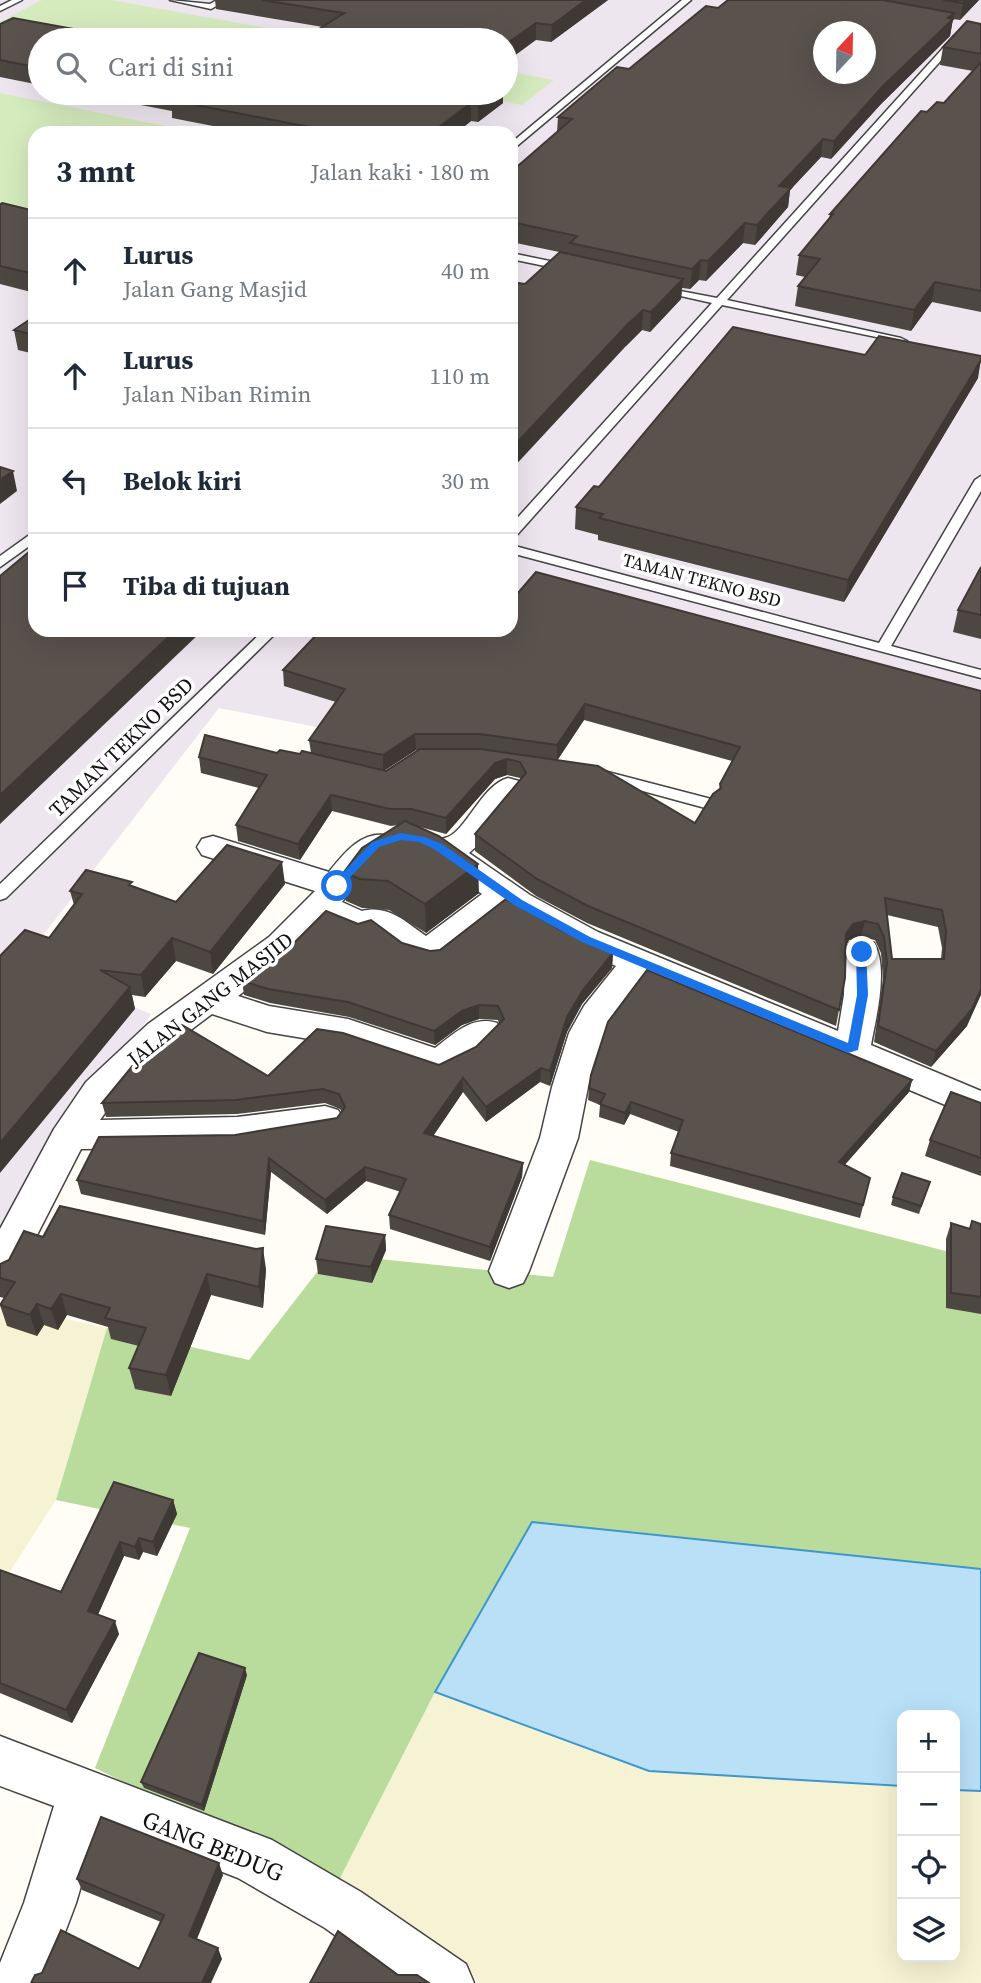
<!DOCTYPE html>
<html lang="id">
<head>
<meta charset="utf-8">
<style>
	body { margin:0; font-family:"Source Serif 4",serif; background:#f6f6f7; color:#1f2937 }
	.controls { position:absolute; right:21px; bottom:21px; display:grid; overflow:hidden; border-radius:14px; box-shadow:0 7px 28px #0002 }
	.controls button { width:63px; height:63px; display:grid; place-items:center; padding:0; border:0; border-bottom:2px solid #e0e1e3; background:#fff; color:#1f2937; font:35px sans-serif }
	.compass { position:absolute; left:813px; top:21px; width:63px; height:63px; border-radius:50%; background:#fff; box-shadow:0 7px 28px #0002; rotate:22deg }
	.stop { position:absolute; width:21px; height:21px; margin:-16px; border:5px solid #1a73e8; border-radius:50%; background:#fff }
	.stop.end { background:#1a73e8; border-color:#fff; box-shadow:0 2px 7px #0008 }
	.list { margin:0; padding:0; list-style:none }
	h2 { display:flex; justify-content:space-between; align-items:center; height:91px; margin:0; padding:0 28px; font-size:30px }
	h2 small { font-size:23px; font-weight:400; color:#747a83 }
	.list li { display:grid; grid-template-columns:46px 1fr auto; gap:21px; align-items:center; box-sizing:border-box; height:105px; padding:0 28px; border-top:2px solid #e0e1e3 }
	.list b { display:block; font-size:26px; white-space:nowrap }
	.list p { margin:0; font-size:23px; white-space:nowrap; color:#747a83 }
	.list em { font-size:23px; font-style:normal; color:#747a83 }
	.icon { flex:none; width:38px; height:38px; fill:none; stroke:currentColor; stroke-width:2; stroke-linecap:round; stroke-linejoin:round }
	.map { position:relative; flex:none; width:981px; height:1983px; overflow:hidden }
	.search { position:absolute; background:#fff; box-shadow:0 7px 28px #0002; left:28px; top:28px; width:490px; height:77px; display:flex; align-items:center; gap:18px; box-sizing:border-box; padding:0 24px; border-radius:38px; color:#747a83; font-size:26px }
	.panel { position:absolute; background:#fff; box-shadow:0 7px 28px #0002; left:28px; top:126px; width:490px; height:511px; border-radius:21px }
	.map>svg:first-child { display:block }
	.industrial { fill:#eee6ef; fill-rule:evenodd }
	.farmland { fill:#f6f3d4 }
	.green { fill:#d5ebbd }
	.forest { fill:#b9dc9c }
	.water { fill:#b9e0f7; stroke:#3f96cf; stroke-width:2 }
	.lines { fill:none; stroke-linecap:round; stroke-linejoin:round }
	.service-casing { stroke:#444; stroke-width:3 }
	.minor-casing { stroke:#444; stroke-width:3 }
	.service { fill:#fff; fill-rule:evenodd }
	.minor { fill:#fff; fill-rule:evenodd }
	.wall { fill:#4d4742; fill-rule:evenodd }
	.shaded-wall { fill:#3f3936 }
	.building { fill:#5a524d; stroke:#3f3936; stroke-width:2; fill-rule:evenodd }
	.route { fill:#1a73e8 }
	.labels { text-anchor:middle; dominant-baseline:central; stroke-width:7; stroke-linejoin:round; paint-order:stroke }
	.far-street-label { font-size:18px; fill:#111; stroke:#fff }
	.street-label { font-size:21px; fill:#111; stroke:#fff }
	.near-street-label { font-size:24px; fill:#111; stroke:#fff }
</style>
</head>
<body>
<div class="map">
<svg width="981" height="1983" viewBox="0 0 981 1983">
	<rect width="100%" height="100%" fill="#fffdf5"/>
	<path class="industrial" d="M0,0H981V796L489,653L408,745L219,708L24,960L151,1014L0,1252ZM824,32H866V74H824ZM40,40H506V93H40ZM35,133H511V630H35Z"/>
	<path class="farmland" d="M0,1305L107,1328L56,1500L0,1587Z
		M435,1692L649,1771L902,1786V1957H955V1790L981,1791V1983H479L336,1886Z"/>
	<path class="green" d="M42,0H112L332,40H48L0,31V22Z
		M506,71L554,80L522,105L457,93H506Z
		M0,93L201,133H35V228L0,220Z"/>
	<path class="forest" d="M590,1160L981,1260V1569L532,1522L435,1692L336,1886L95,1768L190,1528L56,1500L107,1328L249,1360L331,1254L553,1277Z"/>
	<path class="water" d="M532,1522L981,1569V1791L955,1790V1715H902V1786L649,1771L435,1692Z"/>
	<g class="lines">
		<defs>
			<path id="service" d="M12,0H22L0,11V6Z
				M170,0L210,4L217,0H227L211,9Z
				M682,0H691L511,151V143Z
				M954,36L961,38L727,300L901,338L907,341L905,343L722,305L516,536L511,537V525L712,303L654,290V286L717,298Z
				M511,253L569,265L574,268L569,271L511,259Z
				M981,476V491L891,646L981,670V678L511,553V545L879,643L975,480Z
				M35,531V542L0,567V556Z
				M264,630H279L6,898L0,900V884Z
				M600,770L715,800L717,804L709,809L595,778L592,775L595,772Z"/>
			<path id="minor" d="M508,778L519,781L524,788L479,844L469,853L530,895L598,932L838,1031L844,995L845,952L850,943L862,940L874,943C889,968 876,1018 871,1045L981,1091V1120L645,979L605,1033L588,1087L578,1138L529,1271L523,1283L509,1288L495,1283L489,1271L540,1138L552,1087L569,1033L584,1006L616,966L574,948L506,911L439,962C414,969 392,946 372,932L360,936L327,922L294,954L238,996L269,1006L348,1019L435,1048C454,1034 472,1015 497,1023L502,1032C491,1051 460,1070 439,1077L345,1045L267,1032L212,1014C170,1045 130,1077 100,1120L237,1117L325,1106L338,1110L344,1120L338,1130L237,1147L81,1149L14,1280L0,1285V1229L54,1129L86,1082L148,1024L269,937L315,891L202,855L197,847L202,839L213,836L329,872C344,853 363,829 389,836L394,844L368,869L342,902L362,911C388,904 406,922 426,936L482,894L429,856L424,848L429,840C434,839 440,840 445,838C466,833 481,785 508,778Z
				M0,1736L272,1840L361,1892L466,1964L474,1983H401L325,1928L238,1878L99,1824L76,1903L46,1983H0V1963L24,1903L54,1806L0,1786Z"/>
		</defs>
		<use href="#service" class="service-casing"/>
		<use href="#minor" class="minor-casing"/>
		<use href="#service" class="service"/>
		<use href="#minor" class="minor"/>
	</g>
	<path class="wall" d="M215,0H608L551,42L536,40L323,27L216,9Z
		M728,0H979L960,20L953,19L950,36L881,104L831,159L821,157L790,190L788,207L755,245L743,243L706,281L699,280L690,289L682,288L681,299L650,332L642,330L626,346L525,284L569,254L511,242V172L557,132L558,117L718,8Z
		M0,24L40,40V85L0,77Z
		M981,24V312L932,302L911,331L795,306L798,286L805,277L796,275L799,255L829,219L830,214L927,112L944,103L973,71L940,65L943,47Z
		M78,93H503V103L478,122L471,121L456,133H249L172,118V111Z
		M0,205L35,211V293L0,284Z
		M35,316V354L18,350L14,330Z
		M865,355L978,378L844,602L598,540V535L575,529L576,507L599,487Z
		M981,567V639L953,632L958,610Z
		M283,670L981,691L967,1026L931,1067L874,1042L883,979L881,953L875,940L861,937L849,940L846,946L845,978L836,1026L587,923L536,896L475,851V834L521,780L520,778L507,775L495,779L446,834L416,826L479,893L426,933L389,910L362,908L346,901L344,872L398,825L391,826L332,811L300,860L238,841L236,825L259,788L201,773L199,757L277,753L300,754L311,753L309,740L336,702L284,686ZM584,720L732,761L720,784L719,790L695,823L557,760ZM416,750H419L386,771H384ZM887,915L938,927L942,948L941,959H892Z
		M285,884L213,974L176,961L145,997L132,995L135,1009L49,938L74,905L70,891L133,887L176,902Z
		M561,930L613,953L612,968L582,1004L567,1032L550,1086L540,1082L486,1122L463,1092L433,1136L523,1163L522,1177L490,1261L390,1229L389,1215L401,1192L366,1181L327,1214L271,1172L265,1235L81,1194L77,1180L235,1135L337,1118L342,1112L340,1109L325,1103L237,1114L106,1117L102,1103L268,1076L439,1065L476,1047L499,1024L498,1020L479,1019L462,1025L435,1045L349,1017L270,1003L244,995L242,981L402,943L430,951Z
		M912,1080L909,1092L844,1165L870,1178L860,1218L670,1166L671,1153L679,1132L630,1114L624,1125L599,1117L600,1105L588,1100L589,1088Z
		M981,1103V1176L925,1156L930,1140Z
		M930,1182L919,1214L891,1205L893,1197Z
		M951,1223L970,1229L981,1224V1314L946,1308V1239Z
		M385,1235L386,1250L372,1283L318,1274L316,1259Z
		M43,1237L266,1269L263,1308L211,1295L171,1396L135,1389L129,1368L139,1346L111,1339L108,1327L67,1315L58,1330L44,1325L37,1336L7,1326L0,1305L4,1298L0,1297V1264L9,1260Z
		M114,1482L173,1500L177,1514L157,1556L143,1552L139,1560L124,1556L98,1615L119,1634L72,1723L0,1693V1570L61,1592Z
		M247,1675L204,1811L144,1788L141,1782Z
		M223,1875L197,1939L222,1959L139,1969L161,1922L82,1890L77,1879Z"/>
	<path class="shaded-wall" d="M586,0H608L551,42L552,25Z
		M966,0H979L960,20L963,3Z
		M954,13L950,36L881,104L831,159L834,141L883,86Z
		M536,23V40L506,62V44Z
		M493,93H503V103L478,122V104Z
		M471,103V121L456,133H431Z
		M823,139L821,157L790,190L788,207L755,245L757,225L779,186Z
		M745,223L743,243L706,281L708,261Z
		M701,260L699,280L690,289L692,269Z
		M683,279L681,299L650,332L651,312Z
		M935,282L932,302L911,331L914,310Z
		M643,310L642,330L626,346L511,470V449L627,325Z
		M981,360L978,378L844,602L848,580Z
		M13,471L17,491L0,504V480Z
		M176,630H203L0,824V795Z
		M585,704L584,720L557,761V745Z
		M415,734L416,750L383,771V755Z
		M507,759V775L495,779L446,834V818L495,763Z
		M331,795L332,811L300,860L298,844Z
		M282,862L285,884L213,974L210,952Z
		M478,864L479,893L426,933L425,904Z
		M865,921L861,937L849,940L843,951L846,934L853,924Z
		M172,938L176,961L145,997L141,975Z
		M613,953L612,968L582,1004L567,1032L550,1086V1071L567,1017L583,990Z
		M130,987L135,1009L0,1173V1143Z
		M981,989V995L967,1026L931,1067L936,1051Z
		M479,1005V1019L462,1025L435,1045L434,1031L462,1011Z
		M541,1068L540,1082L486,1122V1107Z
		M463,1078V1092L425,1148L424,1133Z
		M912,1080L909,1092L836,1175L839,1162Z
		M631,1102L630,1114L624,1125L625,1113Z
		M269,1158L271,1172L265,1235L263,1221Z
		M523,1163L522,1177L490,1261V1247Z
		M365,1167L366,1181L327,1214L325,1200Z
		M385,1235L386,1250L372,1283L371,1267Z
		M263,1248L266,1269L263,1308L259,1287Z
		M207,1274L211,1295L171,1396L166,1375Z
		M61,1294L67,1315L58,1330L51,1309Z
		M37,1304L44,1325L37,1336L30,1315Z
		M173,1500L177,1514L157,1556L153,1542Z
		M139,1538L143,1552L139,1560L135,1547Z
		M120,1542L124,1556L93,1625L88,1611Z
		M115,1621L119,1634L72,1723L66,1710Z
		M245,1668L247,1675L204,1811L202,1805Z
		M219,1863L223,1875L193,1947L189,1936Z
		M218,1948L222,1959L211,1983H202Z"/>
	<path class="building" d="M262,0H586L552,25L536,23L506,44V40H302L344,13Z
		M728,0H883L954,13L948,18L953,19L883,86L834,141L823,139L779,186L791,188L757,225L745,223L708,261L701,260L692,269L570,243L577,236L511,222V172L572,119L558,117L617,67L629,69L706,6L718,8ZM823,32H865V74H823Z
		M943,0H966L963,3Z
		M13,18L134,40H40V68L0,60V24Z
		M967,21L981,24V54L943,47Z
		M981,62V291L935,282L914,310L798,286L820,259L799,255L833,214H830L921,111L927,112L937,102L944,103Z
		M166,93H493L478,104L471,103L431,133H340L170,100L178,95Z
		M2,203L35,211V274L0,266V205Z
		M560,252L683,279L651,312L643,310L627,325L511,449V282L525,284Z
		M35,316V335L14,330Z
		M733,327L865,355L879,336L981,356V360L848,580L599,518L603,514L576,507L594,486L599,487Z
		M0,467L13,471L0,480Z
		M35,547V630H176L0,795V576Z
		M981,567V615L958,610Z
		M536,572L981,691V989L972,1009L936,1051L878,1026L887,963L884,937L878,924L865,921L853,924L846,934L845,978L839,1010L588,906L537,879L475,834L526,773L520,762L507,759L495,763L446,818L411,809H390L331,795L298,844L236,825L267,775L199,757L205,735L277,753L280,750L300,754L302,751L386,771L420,749H480L598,766L695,823L713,794L721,788L720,784L740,747L585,704L557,745L480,734H415L383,755L309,740L345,689L283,670L321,630H511V601ZM885,898L942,910L946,931L944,959H892Z
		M405,821L439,836L478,864L425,904L388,881L360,879L344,872L362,848Z
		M227,845L282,862L210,952L172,938L141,975L100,970L130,987L0,1143V956L25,930L49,938L82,894L70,891L86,870L132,882L129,885L176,902Z
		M506,899L561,930L613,953L583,990L567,1017L550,1071L541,1068L486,1107L463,1078L424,1133L523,1163L490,1247L389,1215L406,1179L365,1167L325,1200L269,1158L263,1221L77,1180L99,1137L235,1135L337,1118L345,1107L339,1094L323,1089L235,1100L102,1103L139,1058L182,1025L268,1076L317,1029L343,1033L439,1065L476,1047L504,1019L498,1006L479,1005L462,1011L434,1031L348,1002L268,989L242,981L295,942L326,911L358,924L371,920L402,943L430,951L440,950Z
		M647,970L912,1080L839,1162L870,1178L863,1205L671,1153L683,1120L631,1102L625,1113L600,1104L605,1094L589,1088L591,1075L608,1022Z
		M951,1092L981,1103V1158L930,1140Z
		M902,1173L930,1182L921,1206L893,1197Z
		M60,1206L256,1249L263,1248L259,1287L207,1274L166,1375L129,1368L146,1328L105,1318L110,1308L61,1294L51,1309L37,1304L30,1315L0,1305L15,1282L0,1278V1264L9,1260L24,1231L43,1237Z
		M972,1221L981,1224V1297L951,1293V1223L970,1229Z
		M326,1226L385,1235L371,1267L316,1259Z
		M114,1482L173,1500L153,1542L139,1538L135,1547L120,1542L88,1611L115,1621L66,1710L0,1683V1570L61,1592Z
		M199,1653L245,1668L202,1805L141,1782Z
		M101,1817L219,1863L189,1936L218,1948L202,1983H31L35,1975L42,1973L61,1930L139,1969L164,1915L77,1879Z
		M338,1931L398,1975H417L429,1983H310Z"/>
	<path class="route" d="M401,833L425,837L442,844L522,900L590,937L848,1043L857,995L856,952L866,950L868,995L858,1050L848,1053L582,942L514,905L434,849L419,842L401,840L379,847L340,888H333V883L372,842Z"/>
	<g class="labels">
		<g class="far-street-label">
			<text transform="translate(702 580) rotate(15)">TAMAN TEKNO BSD</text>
		</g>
		<g class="street-label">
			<text transform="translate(121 747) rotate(-44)">TAMAN TEKNO BSD</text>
			<text transform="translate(210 999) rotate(-38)">JALAN GANG MASJID</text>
		</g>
		<g class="near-street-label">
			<text transform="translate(213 1846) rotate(22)">GANG BEDUG</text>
		</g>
	</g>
</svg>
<div class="controls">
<button>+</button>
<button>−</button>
<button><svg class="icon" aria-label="locate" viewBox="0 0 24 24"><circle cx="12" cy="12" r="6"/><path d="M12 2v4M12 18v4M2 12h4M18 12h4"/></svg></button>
<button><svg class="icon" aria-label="layers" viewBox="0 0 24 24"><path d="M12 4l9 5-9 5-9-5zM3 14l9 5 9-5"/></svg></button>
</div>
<svg class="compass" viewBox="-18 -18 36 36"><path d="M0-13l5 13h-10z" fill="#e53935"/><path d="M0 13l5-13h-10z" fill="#747a83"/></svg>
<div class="stop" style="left:337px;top:886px"></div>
<div class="stop end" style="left:862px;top:952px"></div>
<div class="search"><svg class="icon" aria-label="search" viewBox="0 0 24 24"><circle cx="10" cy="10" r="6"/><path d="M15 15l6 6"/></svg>Cari di sini</div>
<section class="panel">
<h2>3 mnt<small>Jalan kaki · 180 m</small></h2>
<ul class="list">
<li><svg class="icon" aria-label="ahead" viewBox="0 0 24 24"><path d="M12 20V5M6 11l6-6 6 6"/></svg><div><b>Lurus</b><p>Jalan Gang Masjid</p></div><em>40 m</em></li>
<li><svg class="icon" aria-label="ahead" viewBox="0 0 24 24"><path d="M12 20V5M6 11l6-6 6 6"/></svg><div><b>Lurus</b><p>Jalan Niban Rimin</p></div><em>110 m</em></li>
<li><svg class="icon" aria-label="left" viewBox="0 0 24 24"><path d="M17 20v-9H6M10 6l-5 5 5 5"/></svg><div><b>Belok kiri</b></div><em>30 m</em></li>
<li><svg class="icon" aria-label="arrive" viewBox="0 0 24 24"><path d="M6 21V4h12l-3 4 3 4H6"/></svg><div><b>Tiba di tujuan</b></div></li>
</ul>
</section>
</div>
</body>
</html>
